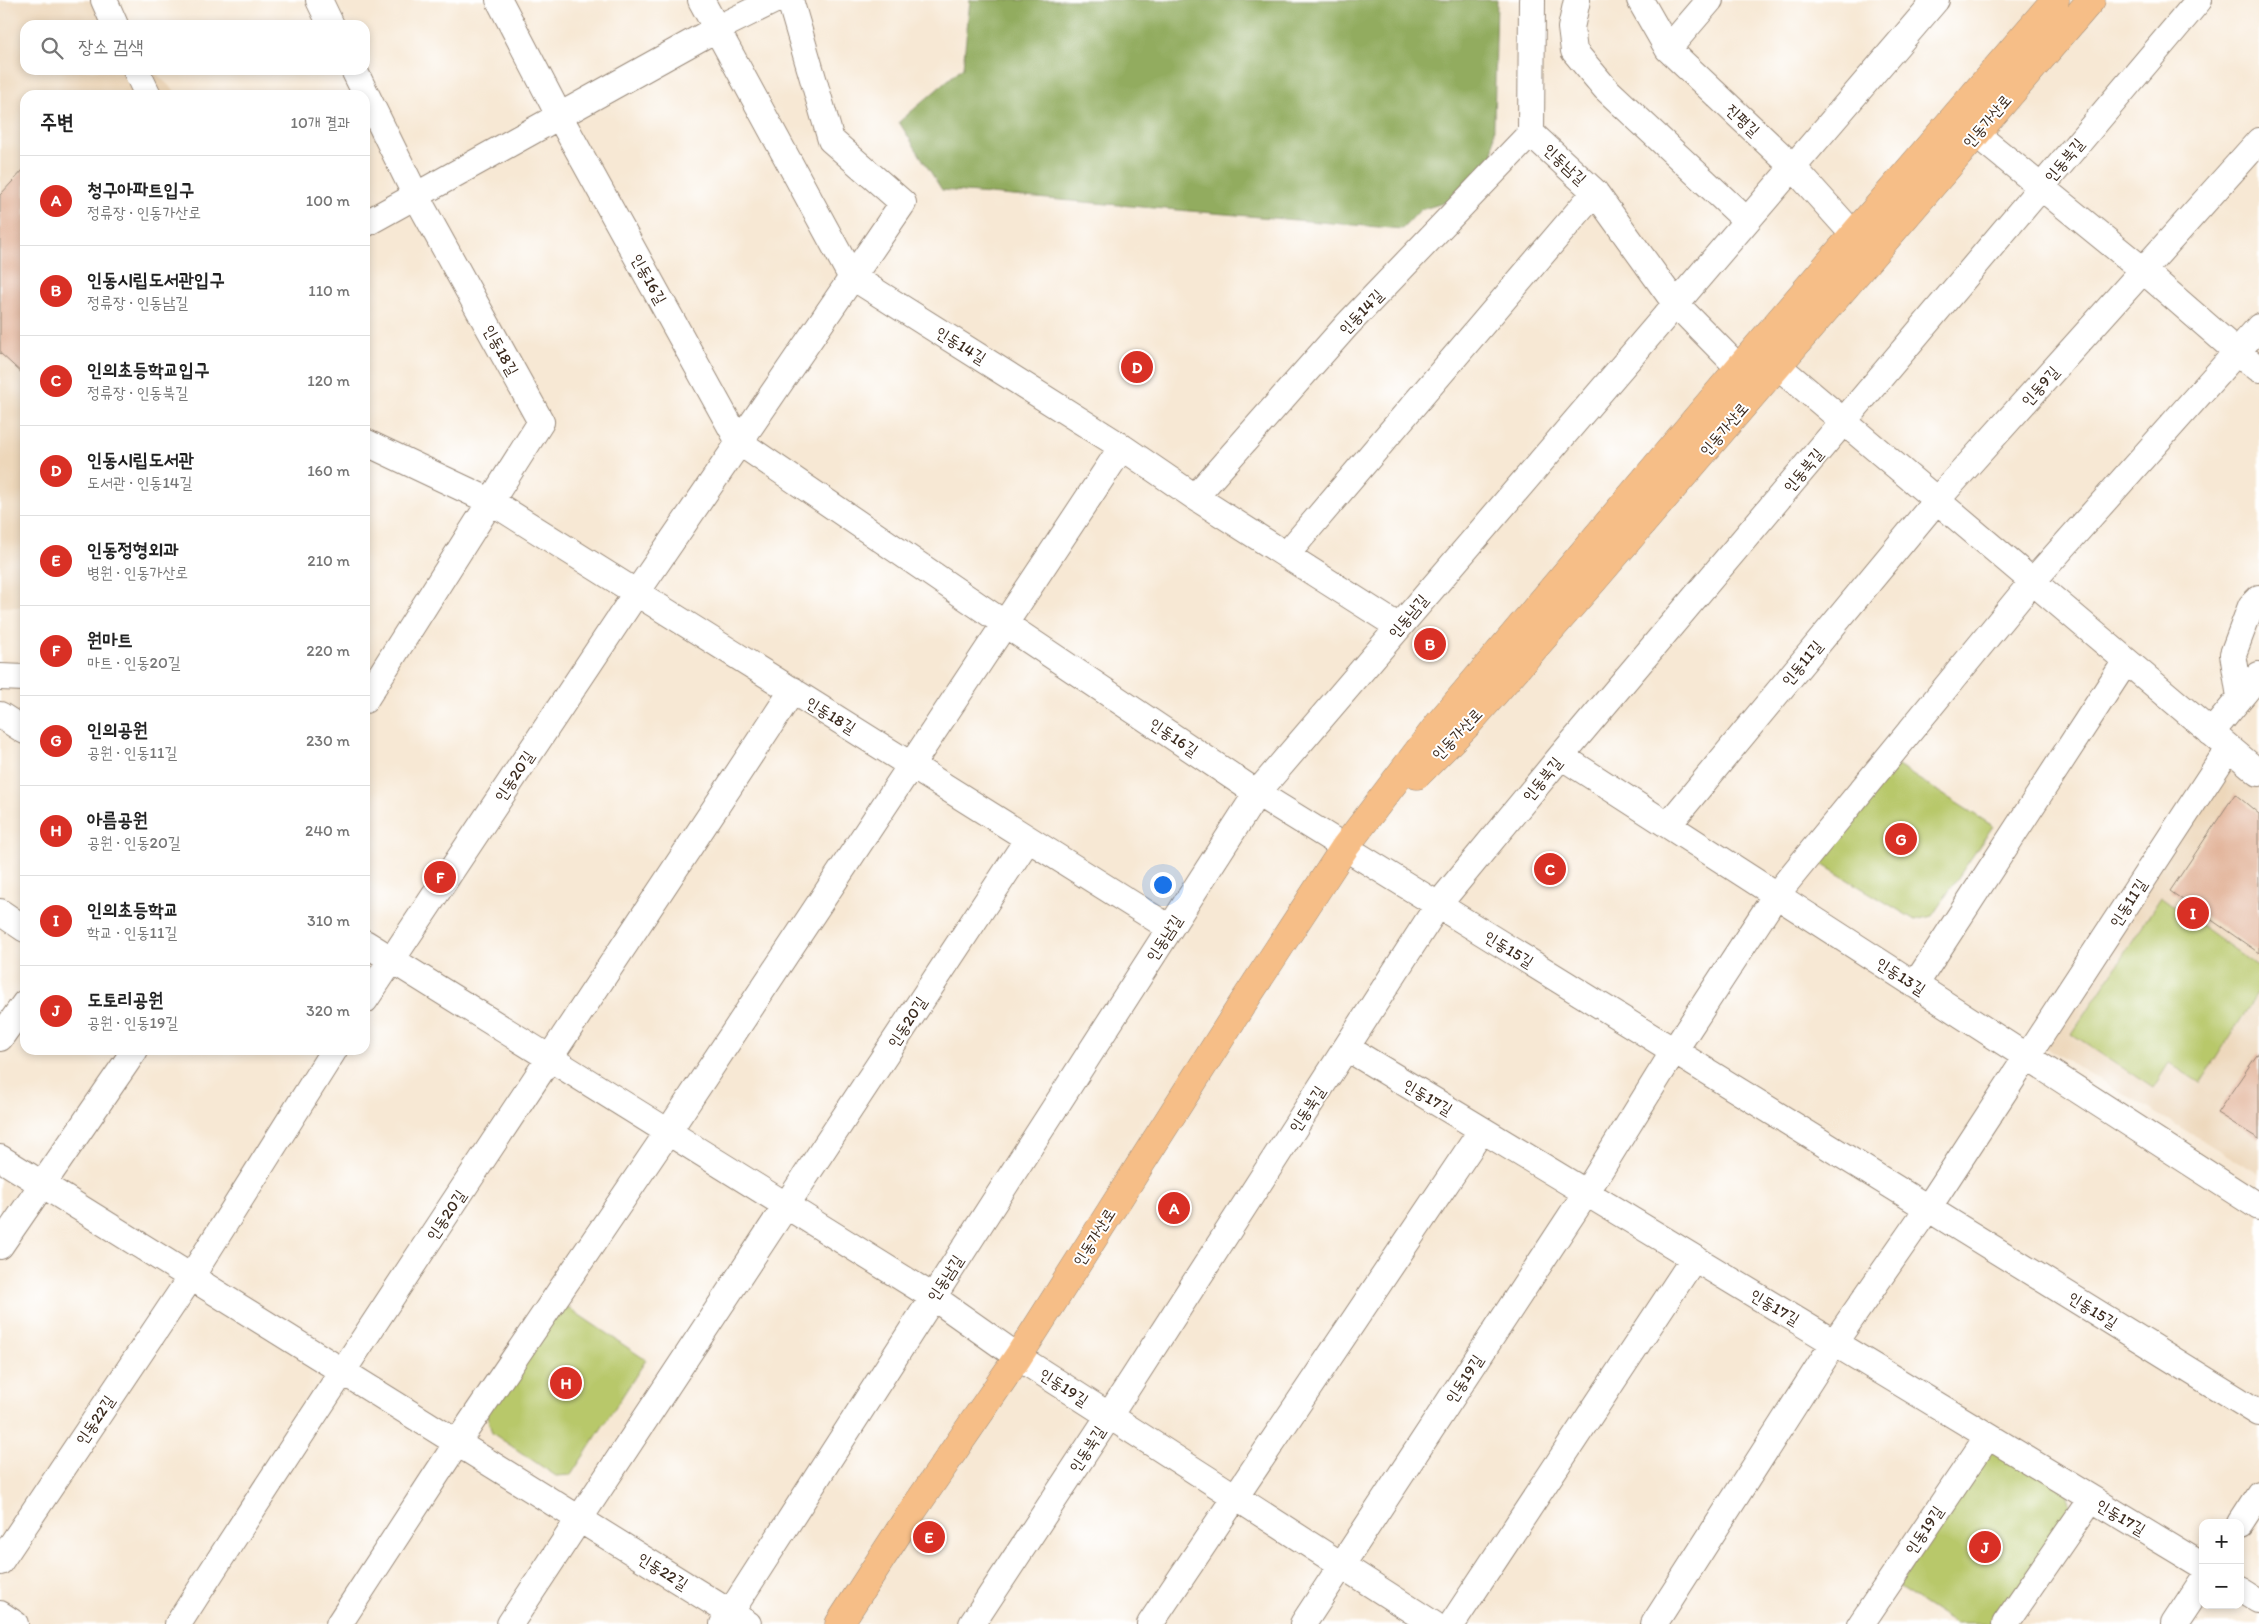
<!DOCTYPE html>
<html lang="ko">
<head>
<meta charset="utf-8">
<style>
	body { margin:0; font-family:Itim,"Poor Story",sans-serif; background:#f6f6f6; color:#222 }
	.controls { position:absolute; right:15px; bottom:15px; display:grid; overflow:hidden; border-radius:10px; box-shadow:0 2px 8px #0003 }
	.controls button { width:45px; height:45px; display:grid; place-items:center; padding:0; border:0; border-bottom:1px solid #e0e0e0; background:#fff; color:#222; font:25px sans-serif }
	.you { position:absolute; left:1162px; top:884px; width:18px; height:18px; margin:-12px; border:4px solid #fff; border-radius:50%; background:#1a73e8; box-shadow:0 0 0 8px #1a73e833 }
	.badge { display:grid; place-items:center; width:32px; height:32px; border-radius:50%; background:#d93025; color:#fff; font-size:16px; font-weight:700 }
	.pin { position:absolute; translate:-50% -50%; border:2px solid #fff; box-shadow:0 1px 5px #0006 }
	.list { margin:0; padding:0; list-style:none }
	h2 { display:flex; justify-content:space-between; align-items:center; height:65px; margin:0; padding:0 20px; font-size:21px }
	h2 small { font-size:16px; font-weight:400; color:#767676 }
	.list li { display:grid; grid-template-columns:32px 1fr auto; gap:15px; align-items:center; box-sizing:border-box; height:90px; padding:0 20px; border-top:1px solid #e0e0e0 }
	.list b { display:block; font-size:19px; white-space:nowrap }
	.list p { margin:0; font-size:16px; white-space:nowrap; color:#767676 }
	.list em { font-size:16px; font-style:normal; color:#767676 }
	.icon { flex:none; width:28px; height:28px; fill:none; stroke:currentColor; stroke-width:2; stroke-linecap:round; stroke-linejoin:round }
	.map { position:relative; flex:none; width:2259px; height:1624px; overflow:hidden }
	.search { position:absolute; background:#fff; box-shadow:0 2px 8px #0003; left:20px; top:20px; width:350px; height:55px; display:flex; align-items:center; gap:12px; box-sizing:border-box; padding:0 18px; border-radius:15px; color:#767676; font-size:19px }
	.panel { position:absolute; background:#fff; box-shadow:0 2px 8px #0003; left:20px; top:90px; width:350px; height:965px; border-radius:15px }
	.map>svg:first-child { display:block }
	.built { fill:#edd7ba }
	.green { fill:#b8c86b; stroke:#7a7944 }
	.forest { fill:#92ac5f; stroke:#666b3e }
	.building { fill:#e2b399 }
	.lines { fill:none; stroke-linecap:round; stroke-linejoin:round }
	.minor-casing { stroke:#998979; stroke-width:28 }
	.major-casing { stroke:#998979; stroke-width:29 }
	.minor { stroke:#fff; stroke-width:26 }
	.major { stroke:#f6be87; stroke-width:28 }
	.labels { text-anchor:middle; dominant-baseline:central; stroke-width:4; stroke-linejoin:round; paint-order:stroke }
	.street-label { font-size:16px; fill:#3b2a1e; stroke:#fff }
</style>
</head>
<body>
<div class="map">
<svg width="2259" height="1624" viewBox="0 0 2259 1624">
	<rect width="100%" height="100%" fill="#fff"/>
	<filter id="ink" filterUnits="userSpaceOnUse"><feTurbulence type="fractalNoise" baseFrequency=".02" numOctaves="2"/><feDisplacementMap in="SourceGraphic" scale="10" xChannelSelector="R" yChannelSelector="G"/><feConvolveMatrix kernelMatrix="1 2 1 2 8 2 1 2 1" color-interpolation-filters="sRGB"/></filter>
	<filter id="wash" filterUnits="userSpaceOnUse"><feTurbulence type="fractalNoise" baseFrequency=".0096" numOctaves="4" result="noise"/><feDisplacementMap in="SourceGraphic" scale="20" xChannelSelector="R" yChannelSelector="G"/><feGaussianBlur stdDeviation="1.12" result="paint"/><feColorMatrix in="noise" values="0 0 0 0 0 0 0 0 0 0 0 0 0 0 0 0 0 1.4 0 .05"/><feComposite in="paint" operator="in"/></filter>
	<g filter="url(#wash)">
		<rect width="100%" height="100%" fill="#f7e8d4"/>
		<path class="built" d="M0,0H95L101,25H25V70H152L179,95H25V607H0Z
			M2232,760L2259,783V1174L2038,1043Z"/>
		<path class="green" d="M1887,759L1993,826L1932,916L1915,920L1818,862Z
			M2161,897L2259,967V991L2200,1083L2169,1063L2153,1088L2072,1034Z
			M560,1302L646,1360L571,1475L556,1476L492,1433L484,1406Z
			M1997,1446L2064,1489L2071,1508L1996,1624H1955L1898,1587L1980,1459Z"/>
		<path class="forest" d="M970,0H1497L1493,164L1450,201L1420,210L1402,229L942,190L899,122L963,67Z"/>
		<g id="blocks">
			<path class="building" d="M25,168V376L0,353V195Z
				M2235,794L2259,814V953L2170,891Z
				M2259,1052V1139L2217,1113Z"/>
		</g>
	</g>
	<g filter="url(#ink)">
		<use href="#blocks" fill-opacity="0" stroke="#998979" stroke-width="1"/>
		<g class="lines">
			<defs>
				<path id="minor" d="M104,0L115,25
					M319,0L331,25
					M499,0L562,121L739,442L1005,624L1257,793L2259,1413
					M701,0L851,276L1122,447L1195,497L1399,627
					M1532,0L1531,133L1595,192L1675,303L1739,368
					M1577,0L1571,28L1574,51L1605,88L1746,220
					M1640,0L1668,49L1792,166L1854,235
					M1668,49L1710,0
					M136,70L148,95
					M354,70L416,196L541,422L365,700
					M1976,134L2137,265L2237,352L2259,369
					M365,224L716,29L775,0
					M1778,366L2259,773
					M365,442L492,502L1170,928
					M1195,497L1347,325L1531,133
					M1286,555L1595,192
					M0,677L25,678
					M2240,697L2233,654L2251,606L2259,598
					M0,715L25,731
					M2211,733L2259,675
					M1561,756L2259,1207
					M1668,825L1936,501L2259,141
					M0,912L25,929
					M365,943L933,1297L1018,1357L1433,1624
					M1915,985L2126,661
					M365,1000L637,592L903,203L831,140L790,0
					M0,1038L25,1003
					M1347,1048L2203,1566
					M0,1158L748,1624
					M0,1246L135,1050
					M2240,1523L2259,1494
					M0,1562L191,1277L334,1050
					M2240,1589L2259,1601
					M0,1614L15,1624
					M178,1624C380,1310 588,1002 793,690
					M339,1624L457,1443L668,1132L1122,447
					M510,1624L1028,839
					M723,1624L1257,793L1936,0
					M972,1624L1109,1416L1438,905L1561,756L2199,0
					M1150,1624L1482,1130
					M1303,1624L1586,1193L1674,1051L1776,895L2032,582L2259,327
					M1452,1624L1694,1258
					M1654,1624L1834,1343L1928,1208L2229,748
					M1861,1624L1988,1436
					M2005,1624L2091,1499
					M2174,1624L2203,1580"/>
				<path id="major" d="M1417,775L1466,726L1593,581L2091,0
					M839,1624L907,1519L1018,1357L1241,1006L1345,847L1441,721L1739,368L2055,0"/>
			</defs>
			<use href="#minor" class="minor-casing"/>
			<use href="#major" class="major-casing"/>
			<use href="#minor" class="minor"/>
			<use href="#major" class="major"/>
		</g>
	</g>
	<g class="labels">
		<g class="street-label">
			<text transform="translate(1743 120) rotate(43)">진평길</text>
			<text transform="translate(1987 121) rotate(-49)">인동가산로</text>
			<text transform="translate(2064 160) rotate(-50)">인동북길</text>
			<text transform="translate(1565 164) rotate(43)">인동남길</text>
			<text transform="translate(649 279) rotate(61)">인동16길</text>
			<text transform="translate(1361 312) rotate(-46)">인동14길</text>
			<text transform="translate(961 345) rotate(32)">인동14길</text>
			<text transform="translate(501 350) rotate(61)">인동18길</text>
			<text transform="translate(2040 386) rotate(-48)">인동9길</text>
			<text transform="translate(1724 429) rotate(-49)">인동가산로</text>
			<text transform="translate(1803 470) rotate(-50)">인동북길</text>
			<text transform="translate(1408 616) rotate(-50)">인동남길</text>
			<text transform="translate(1802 663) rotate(-50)">인동11길</text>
			<text transform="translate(831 715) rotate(32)">인동18길</text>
			<text transform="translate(1457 734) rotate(-46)">인동가산로</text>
			<text transform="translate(1174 737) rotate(34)">인동16길</text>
			<text transform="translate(514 776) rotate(-56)">인동20길</text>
			<text transform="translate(1542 779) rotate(-51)">인동북길</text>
			<text transform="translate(2128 903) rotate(-57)">인동11길</text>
			<text transform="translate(1164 938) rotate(-57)">인동남길</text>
			<text transform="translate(1509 949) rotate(32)">인동15길</text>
			<text transform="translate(1901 976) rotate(33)">인동13길</text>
			<text transform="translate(907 1022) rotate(-57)">인동20길</text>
			<text transform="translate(1428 1097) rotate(31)">인동17길</text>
			<text transform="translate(1307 1109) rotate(-57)">인동북길</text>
			<text transform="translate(446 1215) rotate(-56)">인동20길</text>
			<text transform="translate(1094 1237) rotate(-58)">인동가산로</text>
			<text transform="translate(945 1278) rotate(-57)">인동남길</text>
			<text transform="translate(1775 1307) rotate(31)">인동17길</text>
			<text transform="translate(2093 1310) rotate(32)">인동15길</text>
			<text transform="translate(1464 1379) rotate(-57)">인동19길</text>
			<text transform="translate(1064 1387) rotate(33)">인동19길</text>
			<text transform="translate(95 1420) rotate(-56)">인동22길</text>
			<text transform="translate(1087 1449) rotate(-57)">인동북길</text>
			<text transform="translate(2121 1517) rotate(31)">인동17길</text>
			<text transform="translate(1924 1530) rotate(-56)">인동19길</text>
			<text transform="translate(663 1571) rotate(32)">인동22길</text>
		</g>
	</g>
</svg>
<div class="controls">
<button>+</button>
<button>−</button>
</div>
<div class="you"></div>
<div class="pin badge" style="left:1174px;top:1208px">A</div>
<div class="pin badge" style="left:1430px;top:644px">B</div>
<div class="pin badge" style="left:1550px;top:869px">C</div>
<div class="pin badge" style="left:1137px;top:367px">D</div>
<div class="pin badge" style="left:929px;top:1537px">E</div>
<div class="pin badge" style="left:440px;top:877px">F</div>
<div class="pin badge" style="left:1901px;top:839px">G</div>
<div class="pin badge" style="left:566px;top:1383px">H</div>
<div class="pin badge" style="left:2193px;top:913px">I</div>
<div class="pin badge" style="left:1985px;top:1547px">J</div>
<div class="search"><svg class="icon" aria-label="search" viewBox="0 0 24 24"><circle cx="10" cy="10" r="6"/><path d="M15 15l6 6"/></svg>장소 검색</div>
<section class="panel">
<h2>주변<small>10개 결과</small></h2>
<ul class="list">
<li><span class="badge">A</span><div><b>청구아파트입구</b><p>정류장 · 인동가산로</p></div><em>100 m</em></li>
<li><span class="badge">B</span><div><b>인동시립도서관입구</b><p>정류장 · 인동남길</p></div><em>110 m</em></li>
<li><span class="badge">C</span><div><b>인의초등학교입구</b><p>정류장 · 인동북길</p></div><em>120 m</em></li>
<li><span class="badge">D</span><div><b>인동시립도서관</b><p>도서관 · 인동14길</p></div><em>160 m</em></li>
<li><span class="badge">E</span><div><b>인동정형외과</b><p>병원 · 인동가산로</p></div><em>210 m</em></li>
<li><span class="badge">F</span><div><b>원마트</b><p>마트 · 인동20길</p></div><em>220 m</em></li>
<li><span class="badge">G</span><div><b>인의공원</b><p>공원 · 인동11길</p></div><em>230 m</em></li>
<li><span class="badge">H</span><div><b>아름공원</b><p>공원 · 인동20길</p></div><em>240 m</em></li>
<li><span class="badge">I</span><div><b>인의초등학교</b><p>학교 · 인동11길</p></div><em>310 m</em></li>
<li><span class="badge">J</span><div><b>도토리공원</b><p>공원 · 인동19길</p></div><em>320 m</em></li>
</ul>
</section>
</div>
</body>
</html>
